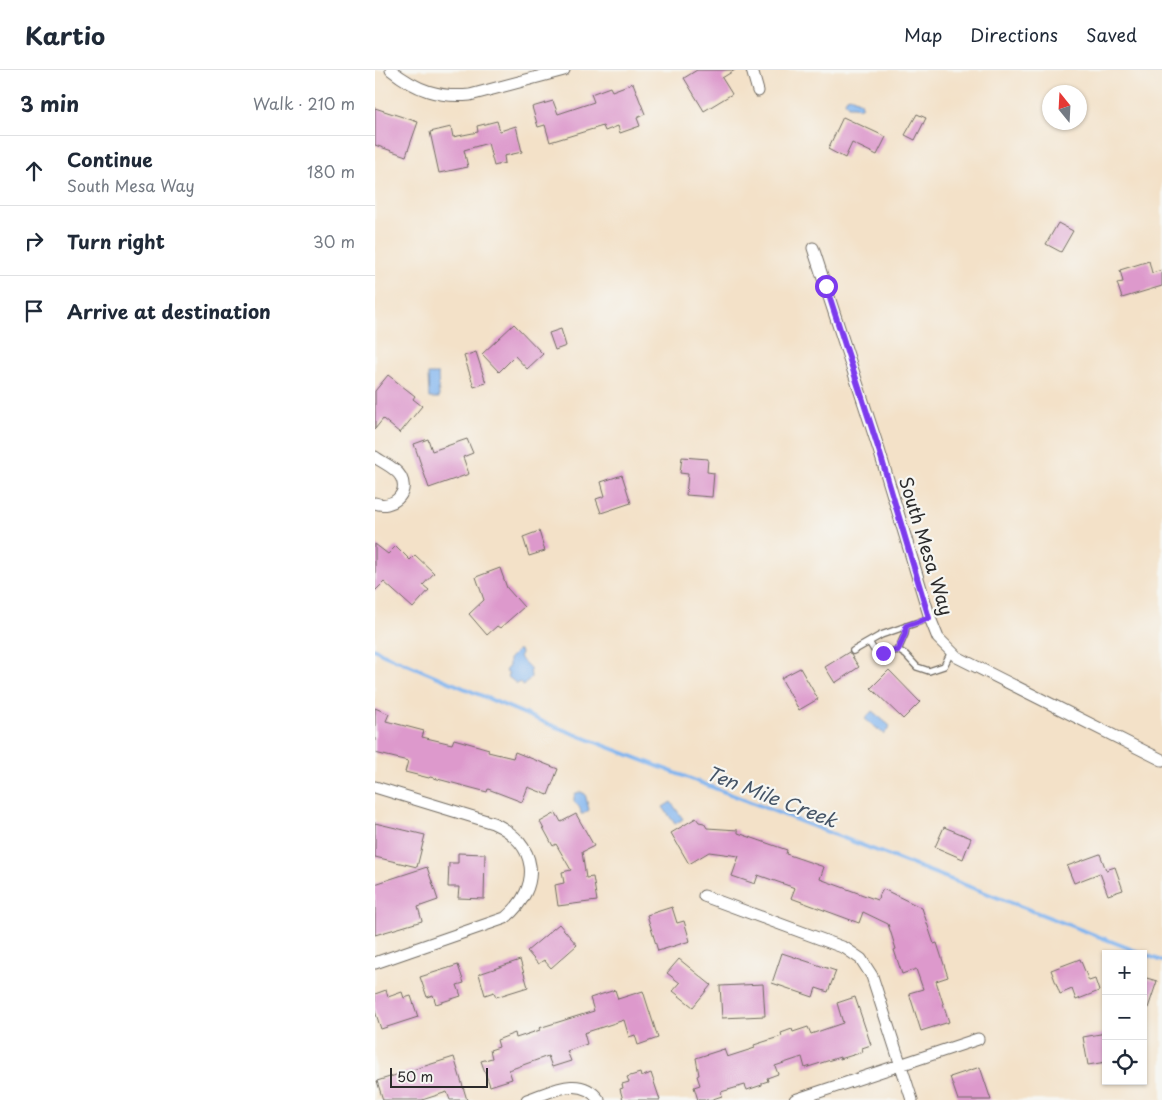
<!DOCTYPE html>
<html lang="en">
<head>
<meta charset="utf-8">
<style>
	body { margin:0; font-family:"Playpen Sans",sans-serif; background:#f2f2f3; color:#1f2937 }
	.controls { position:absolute; right:15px; bottom:15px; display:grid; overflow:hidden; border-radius:0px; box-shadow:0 1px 4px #0004 }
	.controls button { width:45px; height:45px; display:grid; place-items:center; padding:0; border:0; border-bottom:1px solid #e0e1e3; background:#fff; color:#1f2937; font:25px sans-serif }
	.compass { position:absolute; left:667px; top:15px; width:45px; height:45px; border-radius:50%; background:#fff; box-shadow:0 1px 4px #0004; rotate:342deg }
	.scale { position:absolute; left:15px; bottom:12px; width:98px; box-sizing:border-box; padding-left:5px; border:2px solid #2b2b2b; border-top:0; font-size:14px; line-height:18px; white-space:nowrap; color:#2b2b2b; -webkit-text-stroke:4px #f6f6f2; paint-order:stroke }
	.stop { position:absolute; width:15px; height:15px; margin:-11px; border:4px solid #7c3aed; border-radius:50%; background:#fff }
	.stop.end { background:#7c3aed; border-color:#fff; box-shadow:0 1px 5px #0008 }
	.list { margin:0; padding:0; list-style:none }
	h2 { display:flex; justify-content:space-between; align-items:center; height:65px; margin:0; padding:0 20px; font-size:21px }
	h2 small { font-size:16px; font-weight:400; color:#747a83 }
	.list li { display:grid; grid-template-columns:32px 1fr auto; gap:15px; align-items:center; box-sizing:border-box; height:70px; padding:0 20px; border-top:1px solid #e0e1e3 }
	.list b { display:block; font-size:19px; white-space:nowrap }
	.list p { margin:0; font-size:16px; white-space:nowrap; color:#747a83 }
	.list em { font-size:16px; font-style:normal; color:#747a83 }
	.icon { flex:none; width:28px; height:28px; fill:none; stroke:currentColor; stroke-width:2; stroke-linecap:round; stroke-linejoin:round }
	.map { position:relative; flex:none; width:787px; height:1030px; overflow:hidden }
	header { display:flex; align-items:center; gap:30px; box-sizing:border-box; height:70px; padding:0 25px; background:#fff; border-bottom:1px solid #e0e1e3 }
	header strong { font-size:24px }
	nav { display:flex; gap:28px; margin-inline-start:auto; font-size:18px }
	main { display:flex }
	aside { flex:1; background:#fff }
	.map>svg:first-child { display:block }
	.water { fill:#82b5ef; stroke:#56708d }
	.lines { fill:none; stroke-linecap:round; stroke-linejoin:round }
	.stream { stroke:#82b5ef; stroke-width:4 }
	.building { fill:#d9c }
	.lane-casing { stroke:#716b62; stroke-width:8 }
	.street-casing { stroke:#716b62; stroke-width:13 }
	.lane { stroke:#fff; stroke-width:5.5 }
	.street { stroke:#fff; stroke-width:11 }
	.route { stroke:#7c3aed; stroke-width:6 }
	.labels { text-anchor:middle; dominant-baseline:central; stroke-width:4.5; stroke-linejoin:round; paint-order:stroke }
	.street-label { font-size:18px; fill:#2b2b2b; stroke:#f6f6f2 }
	.water-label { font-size:19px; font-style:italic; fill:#455466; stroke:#f6f6f2 }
</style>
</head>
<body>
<header>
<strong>Kartio</strong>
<nav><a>Map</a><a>Directions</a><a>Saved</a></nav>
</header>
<main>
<aside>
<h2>3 min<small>Walk · 210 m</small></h2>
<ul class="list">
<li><svg class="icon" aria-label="ahead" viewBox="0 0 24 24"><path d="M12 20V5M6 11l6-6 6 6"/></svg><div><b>Continue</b><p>South Mesa Way</p></div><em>180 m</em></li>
<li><svg class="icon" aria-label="right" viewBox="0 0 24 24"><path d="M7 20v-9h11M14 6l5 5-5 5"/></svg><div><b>Turn right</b></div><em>30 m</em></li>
<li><svg class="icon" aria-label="arrive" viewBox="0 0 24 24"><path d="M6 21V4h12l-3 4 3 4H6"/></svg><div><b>Arrive at destination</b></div></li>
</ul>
</aside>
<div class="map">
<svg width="787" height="1030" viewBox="0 0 787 1030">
	<rect width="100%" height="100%" fill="#f6f6f2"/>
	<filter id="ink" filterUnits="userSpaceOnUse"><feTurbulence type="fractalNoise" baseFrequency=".02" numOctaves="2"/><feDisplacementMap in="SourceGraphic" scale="10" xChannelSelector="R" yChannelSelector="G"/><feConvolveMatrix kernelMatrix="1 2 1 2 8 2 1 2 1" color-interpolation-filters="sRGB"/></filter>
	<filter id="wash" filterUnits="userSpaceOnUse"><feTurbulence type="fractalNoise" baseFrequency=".0096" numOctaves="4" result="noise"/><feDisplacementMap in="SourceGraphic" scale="20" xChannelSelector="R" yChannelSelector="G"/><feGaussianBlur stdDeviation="1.12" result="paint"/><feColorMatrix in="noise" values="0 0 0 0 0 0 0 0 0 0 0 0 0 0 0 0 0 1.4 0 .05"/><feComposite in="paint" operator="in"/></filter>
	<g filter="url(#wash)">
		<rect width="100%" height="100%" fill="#f3e1c8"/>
		<path class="water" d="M475,27L486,32L487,36L483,38L479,36H473L470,31L472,28Z
			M53,304H63L64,328H54Z
			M143,580H145L146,583L144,587L155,598L156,607L148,616L144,612L142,614L132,606L134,604L130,601L134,596V589Z
			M497,641L515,656L509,664L490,649Z
			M206,722L210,724L214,740L208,744H206C206,738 203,735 199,732V727L201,723Z
			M296,732L308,749L300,754L288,737Z"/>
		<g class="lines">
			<path class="stream" d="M0,579L6,583L171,653L787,891"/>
		</g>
		<g id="blocks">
			<path class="building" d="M322,0H360L347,8L357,24L329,41L309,8Z
				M258,13L270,44L262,48L265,56L245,63L243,56L230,61L228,56L175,72L170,55L163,57L157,37L178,31L183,44L219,32L216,24L235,17L237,21Z
				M0,38L43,52L31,86L0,75Z
				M542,44L551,48L540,70L530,65Z
				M468,47L511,67L502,85L477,73L470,88L453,79Z
				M122,51L125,61L141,56L147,82L129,86L130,93L119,96L113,73L89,80L93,97L64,103L55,62L76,57L78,67L103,62L102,56Z
				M683,153L698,161L686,182L671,174Z
				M774,191L777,203L787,200V216L747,228L742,213L748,212L745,200Z
				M139,254L168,284L152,299L140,286L124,302L107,284Z
				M186,259L191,276L180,280L174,263Z
				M101,282L111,313L99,317L89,286Z
				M13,305L40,326L38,329L47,336L25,363L8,349L0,359V321Z
				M53,369L57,381L92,369L98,383L88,387L94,404L54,418L39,374Z
				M307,387L333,389L332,402L339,403L337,427L311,425L313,404L305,403Z
				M247,405L256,433L226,443L221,429L230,426L226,412Z
				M164,461L170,481L154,486L148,467Z
				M0,474L13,484L21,476L35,490L40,485L59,503L48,515L54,520L38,538L9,512L0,521Z
				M125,498L132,518L149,537L125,558L122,556L112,565L94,544L109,530L101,507Z
				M474,582L484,597L460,613L450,597Z
				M425,598L443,629L424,640L406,608Z
				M514,600L545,632L528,649L496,618Z
				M0,638L14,644L11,651L49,661L47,667L77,674L79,669L114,679L113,682L138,688L140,682L183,699L173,725L153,717L147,732L113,719L112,722L55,707L54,708L30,702L33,691L0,683Z
				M181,743L186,752L201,744L219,776L207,782L211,808L218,807L222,831L183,836L180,815L189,813L187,802L196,800L181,774L178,776L165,752Z
				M321,748L324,752L329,753L332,758L363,760V763L412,780L411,784L449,797L445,809L502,830L508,819L547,838L559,874L562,873L573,907L561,911L574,952L546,961L534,923L548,919L541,899L527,904L519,880L521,879L513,854L488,842L484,853L446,839L416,828L420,818L383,805L380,814L357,806L364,786L334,782L314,794L296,763Z
				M0,753L50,765L42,797L0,787Z
				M569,757L596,768L588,789L560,777Z
				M83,783L110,784L109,829L83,828L84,817H73L74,793H83Z
				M725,784L731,800L740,797L748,820L733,825L725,803L699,813L692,796Z
				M52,797L63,830L43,837L47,851L0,865V814Z
				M297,837L302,853L309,851L315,871L283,881L272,845Z
				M184,854L202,875L176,898L169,890L163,894L152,881Z
				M407,883L461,901L453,922L441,918L438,927L397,913Z
				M304,889L336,915L318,937L298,921L305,913L292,903Z
				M705,889L714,911L720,909L724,921L701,930L697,919L685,924L676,900Z
				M145,890L153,917L121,927L119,922L110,925L104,904Z
				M83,895L89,913L82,915L86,926L61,934L58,925L52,927L45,907Z
				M768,907L782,911L770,947L768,946Z
				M388,914L390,946L347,948L345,916Z
				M11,920L13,927L27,922L29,928L36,926L43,947L6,959L0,941V924Z
				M240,920L243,929L268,921L283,968L263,975L260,965L254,967L249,950L209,963L212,974L192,981L196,991L177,997L173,986L134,1000L137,1009L115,1016L106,991L117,988L115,980L124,977L122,970L140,963L141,968L165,960L164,958L219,941L215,928Z
				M480,927L496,975L487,978L488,982L465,989V987L430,998L427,987L400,996L403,1004L392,1008L393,1011L387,1013V1015L372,1020L370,1015L346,1022L347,1026L335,1030H323L319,1017L325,1015L322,1006L324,1005L321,988L349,979L352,987L380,978L379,975L407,966L406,963L417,959L418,962L433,957L436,964L468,953L462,933Z
				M731,963V992L713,995L708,967Z
				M79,987L92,1030H75L72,1022L47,1030H8L2,1011Z
				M605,997L616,1030H583L575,1007Z
				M265,1003L266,1007L276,1003L285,1030H248L245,1019L248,1018L247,1014L254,1012L252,1007Z"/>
		</g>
	</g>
	<g filter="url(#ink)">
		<use href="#blocks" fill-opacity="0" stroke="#716b62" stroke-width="1"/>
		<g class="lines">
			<defs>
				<path id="lane" d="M494,572L499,580L508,583L523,580L531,585L542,597L554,601L569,596L576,582
					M523,580L530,564L531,556
					M478,581L506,565L555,548"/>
				<path id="street" d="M16,0C41,20 64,28 95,25L189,0
					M377,0L383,21
					M438,178L504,380L555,548L563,568L582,587L787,690
					M0,387C8,393 21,398 26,407C35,425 16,439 0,433
					M0,717L118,753C163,773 168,817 130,848L0,893
					M329,826L470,878L486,889L497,906L537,1030
					M152,1030C176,1022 205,1004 224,1030
					M420,1030L603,969"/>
			</defs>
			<use href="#lane" class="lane-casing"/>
			<use href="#street" class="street-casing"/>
			<use href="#lane" class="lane"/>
			<use href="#street" class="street"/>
		</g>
	</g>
	<g class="lines" filter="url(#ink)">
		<path class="route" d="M451,216L504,380L554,548L531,556L530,564L523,580L508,583"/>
	</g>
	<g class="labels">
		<g class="street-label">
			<text transform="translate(552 476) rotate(73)">South Mesa Way</text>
		</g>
		<g class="water-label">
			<text transform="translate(397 726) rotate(21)">Ten Mile Creek</text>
		</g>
	</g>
</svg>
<div class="controls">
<button>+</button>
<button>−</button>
<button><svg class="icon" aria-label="locate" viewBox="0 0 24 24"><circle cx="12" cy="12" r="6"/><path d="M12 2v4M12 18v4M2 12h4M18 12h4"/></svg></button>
</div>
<svg class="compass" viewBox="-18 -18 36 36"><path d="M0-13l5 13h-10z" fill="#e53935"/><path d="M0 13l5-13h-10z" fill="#747a83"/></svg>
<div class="scale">50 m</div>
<div class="stop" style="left:451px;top:216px"></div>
<div class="stop end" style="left:508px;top:583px"></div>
</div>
</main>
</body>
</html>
